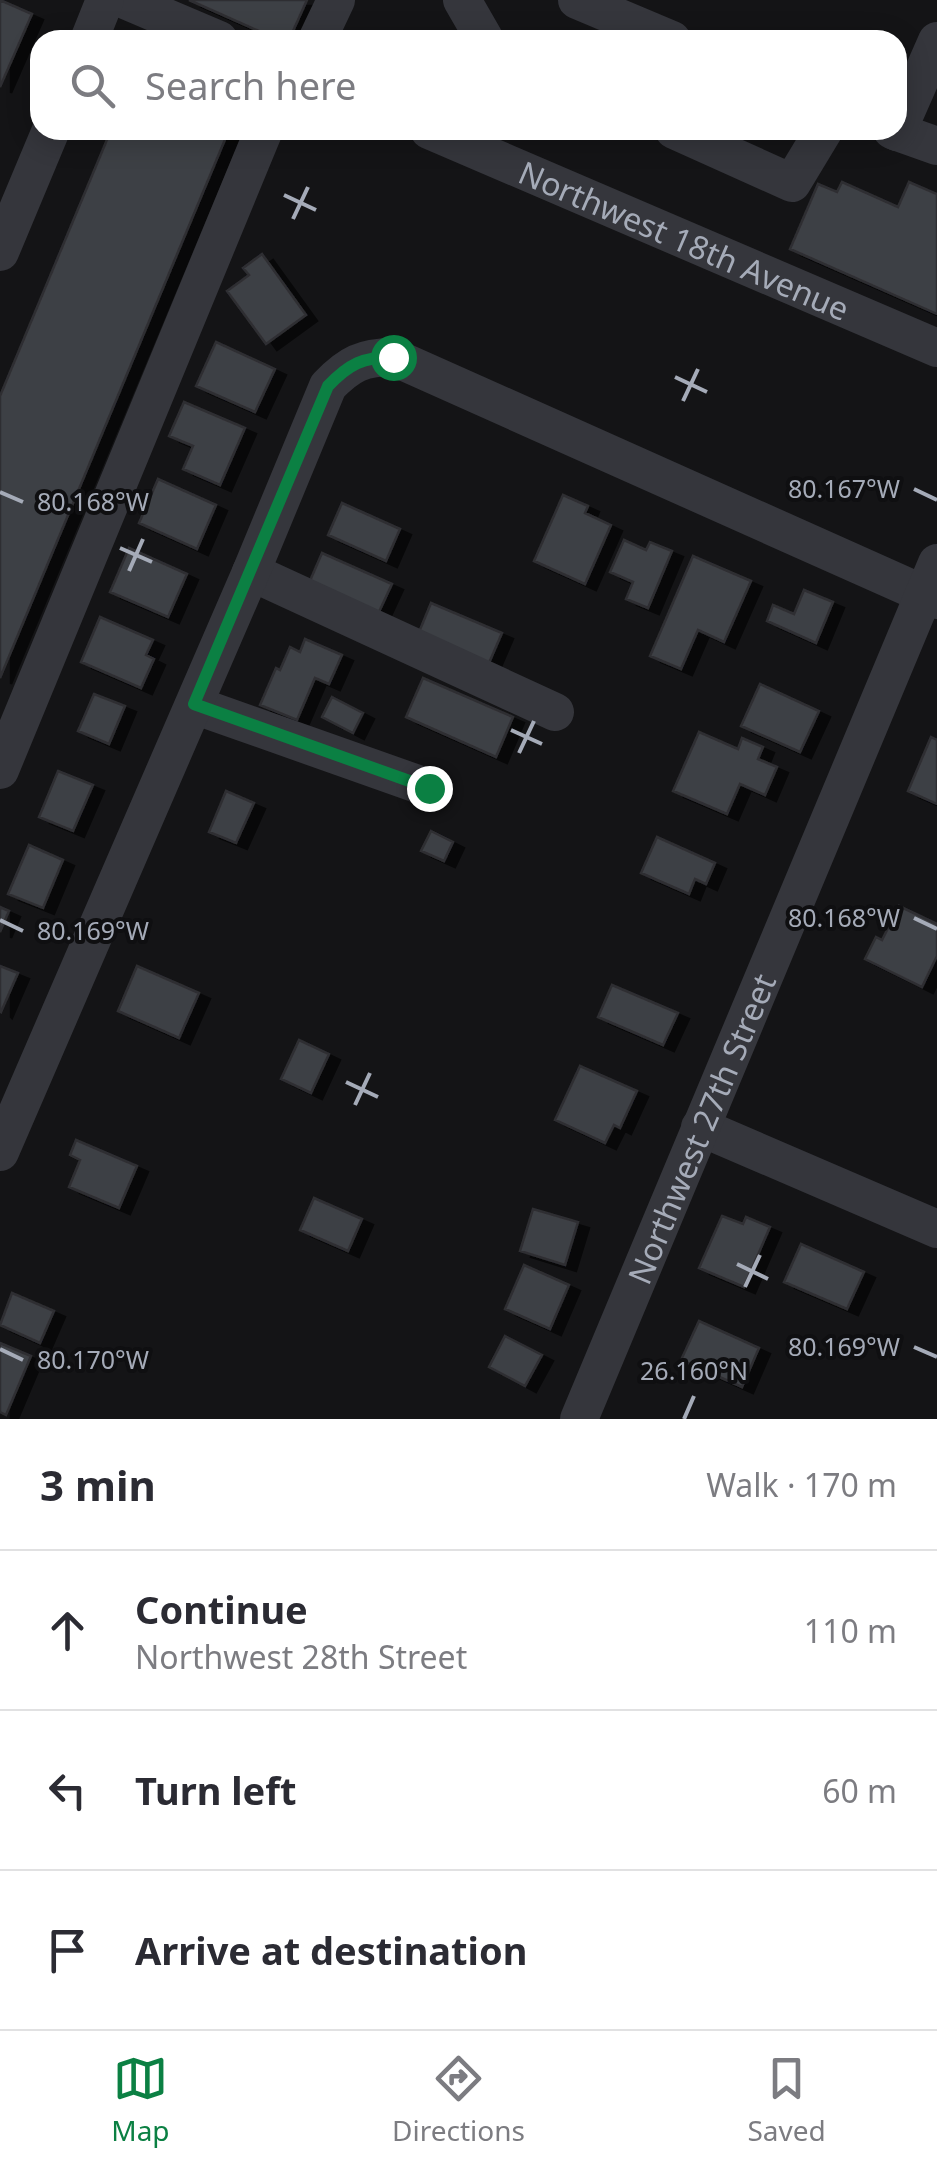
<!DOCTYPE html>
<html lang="en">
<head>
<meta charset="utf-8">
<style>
	body { margin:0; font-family:"Noto Sans",sans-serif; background:#f2f2f3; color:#2b2b33 }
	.stop { position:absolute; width:30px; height:30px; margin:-22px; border:8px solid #0b8043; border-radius:50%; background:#fff }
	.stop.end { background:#0b8043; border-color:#fff; box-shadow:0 2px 10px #0008 }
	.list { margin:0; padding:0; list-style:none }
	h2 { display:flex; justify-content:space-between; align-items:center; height:130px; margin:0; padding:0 40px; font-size:42px }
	h2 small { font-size:32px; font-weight:400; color:#7c7c81 }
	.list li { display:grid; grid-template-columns:65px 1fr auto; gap:30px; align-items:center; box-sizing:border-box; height:160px; padding:0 40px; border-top:2px solid #e1e1e2 }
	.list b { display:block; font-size:38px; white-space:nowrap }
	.list p { margin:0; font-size:32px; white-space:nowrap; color:#7c7c81 }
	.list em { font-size:32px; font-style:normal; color:#7c7c81 }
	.icon { flex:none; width:55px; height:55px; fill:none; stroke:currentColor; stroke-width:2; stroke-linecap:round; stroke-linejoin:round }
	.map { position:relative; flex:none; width:937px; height:1419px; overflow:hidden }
	.search { position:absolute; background:#fff; box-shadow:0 5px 25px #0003; left:30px; right:30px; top:30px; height:110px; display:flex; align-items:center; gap:25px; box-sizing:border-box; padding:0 35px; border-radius:30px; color:#7c7c81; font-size:38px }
	.sheet { height:610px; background:#fff }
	nav { display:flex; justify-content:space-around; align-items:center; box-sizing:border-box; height:140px; border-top:2px solid #e1e1e2; background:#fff; font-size:28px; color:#7c7c81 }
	nav a { display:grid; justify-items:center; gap:5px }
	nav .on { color:#0b8043 }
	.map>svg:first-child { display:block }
	.building { fill:#3e3f44; stroke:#2e2e32; stroke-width:2.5; filter:url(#shadow) }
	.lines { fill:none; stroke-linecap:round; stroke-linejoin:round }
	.minor { stroke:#35363c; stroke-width:38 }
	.route { stroke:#0b8043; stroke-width:12 }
	.ticks { fill:none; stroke:#a5abb8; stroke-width:4 }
	.labels { text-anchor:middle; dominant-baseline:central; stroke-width:8; stroke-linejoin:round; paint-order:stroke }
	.street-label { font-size:32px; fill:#a5abb8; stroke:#0f0f11 }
	.ticks-label { font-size:25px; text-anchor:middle; fill:#a5abb8; stroke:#0f0f11; stroke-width:8; stroke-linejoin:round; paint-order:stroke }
</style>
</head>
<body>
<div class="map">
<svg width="937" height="1419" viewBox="0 0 937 1419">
	<defs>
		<filter id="shadow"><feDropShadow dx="11" dy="6" stdDeviation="0" flood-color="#0009"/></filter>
	</defs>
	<rect width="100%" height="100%" fill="#141416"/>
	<path class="building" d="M0,0L32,14L0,87Z
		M189,0H307L289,40H279Z
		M111,130H229L0,678V396Z
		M842,182L898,207L909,182L937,194V314L790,249L818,184L837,192Z
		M262,254L306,315L266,344L227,291L249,275L243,268Z
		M216,342L275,369L255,412L196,386Z
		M184,402L245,428L220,485L183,469L193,446L169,436Z
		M158,479L216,505L197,549L139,523Z
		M563,495L588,506L585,513L611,525L585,584L534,561Z
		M342,503L400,529L386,561L328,535Z
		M624,540L646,550L650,542L672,551L648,608L626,599L633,582L610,572Z
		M129,548L187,574L168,617L110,592Z
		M322,553L392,584L378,614L309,583Z
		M693,556L751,581L724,642L698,630L681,669L650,656Z
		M804,590L833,602L816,643L767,621L773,605L794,614Z
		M431,603L502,633L489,663L419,632Z
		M100,617L153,640L146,655L154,659L141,688L81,662Z
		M305,639L342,655L329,684L315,678L297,720L260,705L276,668L280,670L290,647L300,652Z
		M423,678L513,717L496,757L406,717Z
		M760,684L819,711L800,752L741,726Z
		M94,694L125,706L109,744L78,731Z
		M332,697L363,713L353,733L322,717Z
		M699,732L738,749L742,738L763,747L758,759L777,767L765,795L740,784L727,814L673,791Z
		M931,737L937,740V804L908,791Z
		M58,771L93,785L73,831L39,817Z
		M226,791L254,803L236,843L209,832Z
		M431,831L453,842L444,861L421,851Z
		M657,837L715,863L706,884L695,879L689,894L641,873Z
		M29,845L63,860L43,908L8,894Z
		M899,906L937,924V956L922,987L865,959L876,937L882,940Z
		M0,907L9,911L0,932Z
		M0,966L18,973L1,1012L0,1011Z
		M137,966L199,993L179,1038L118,1011Z
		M612,985L678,1013L663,1045L598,1017Z
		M299,1040L329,1054L311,1093L281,1079Z
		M580,1066L637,1091L620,1128L614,1125L605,1143L555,1120Z
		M76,1140L137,1166L119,1208L69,1187L80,1160L70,1155Z
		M314,1198L362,1219L348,1251L300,1230Z
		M533,1209L578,1222L565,1265L520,1251Z
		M722,1216L743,1224L746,1217L770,1227L744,1287L699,1268Z
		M801,1244L864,1272L847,1309L784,1282Z
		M524,1265L569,1285L550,1329L505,1309Z
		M12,1293L54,1311L40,1343L0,1325Z
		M699,1321L759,1348L742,1387L681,1360Z
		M505,1336L542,1355L525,1386L489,1367Z
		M0,1343L31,1356L6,1415L0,1412Z"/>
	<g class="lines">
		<g class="minor">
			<path d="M125,0L219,40"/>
			<path d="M462,0L485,40"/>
			<path d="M577,0L672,40"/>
			<path d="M89,40L105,0"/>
			<path d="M317,40L336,0"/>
			<path id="s1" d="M429,130L937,348"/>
			<path d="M674,130L792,183L824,130"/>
			<path d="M892,130L937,146"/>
			<path d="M897,132L937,41"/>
			<path d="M0,252L51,130"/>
			<path d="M251,572L555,712"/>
			<path d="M194,705L429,788"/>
			<path d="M0,770L264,130"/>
			<path d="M700,1127L937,1229"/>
			<path d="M0,1152L251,572L328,386C349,364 363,357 393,357L937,600"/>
			<path id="s2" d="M579,1419L937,563"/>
		</g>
	</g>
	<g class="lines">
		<path class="route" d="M393,357C363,357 349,364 328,386L194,704L429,788"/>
	</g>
	<path class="ticks" d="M284,195L316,210M293,219L308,187M675,377L707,392M683,401L698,369M914,489L937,500M0,492L23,502M120,548L152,562M129,571L143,539M511,730L542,744M519,753L534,721M914,918L937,929M0,920L23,931M346,1082L378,1097M355,1105L370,1073M737,1264L768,1279M745,1287L760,1255M914,1347L937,1357M0,1349L23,1360M684,1419L694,1396"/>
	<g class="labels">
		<g class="street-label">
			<text stroke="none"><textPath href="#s1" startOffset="278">Northwest 18th Avenue</textPath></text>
			<text stroke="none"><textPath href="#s2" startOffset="315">Northwest 27th Street</textPath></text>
		</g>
	</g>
	<g class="ticks-label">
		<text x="844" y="498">80.167°W</text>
		<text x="93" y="511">80.168°W</text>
		<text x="844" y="927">80.168°W</text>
		<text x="93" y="940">80.169°W</text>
		<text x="844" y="1356">80.169°W</text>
		<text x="93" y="1369">80.170°W</text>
		<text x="694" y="1380">26.160°N</text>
	</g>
</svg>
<div class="stop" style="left:393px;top:357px"></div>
<div class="stop end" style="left:429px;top:788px"></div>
<div class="search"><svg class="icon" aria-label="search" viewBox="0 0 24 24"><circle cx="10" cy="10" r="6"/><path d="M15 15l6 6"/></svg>Search here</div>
</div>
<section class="sheet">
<h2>3 min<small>Walk · 170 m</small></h2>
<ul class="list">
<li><svg class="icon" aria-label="ahead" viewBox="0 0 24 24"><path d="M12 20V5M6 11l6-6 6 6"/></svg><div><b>Continue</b><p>Northwest 28th Street</p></div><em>110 m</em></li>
<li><svg class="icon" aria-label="left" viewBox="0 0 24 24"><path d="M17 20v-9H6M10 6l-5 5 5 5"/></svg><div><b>Turn left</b></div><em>60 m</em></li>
<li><svg class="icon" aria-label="arrive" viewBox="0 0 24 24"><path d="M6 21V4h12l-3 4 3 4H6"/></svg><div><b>Arrive at destination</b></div></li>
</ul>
</section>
<nav>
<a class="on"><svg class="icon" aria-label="map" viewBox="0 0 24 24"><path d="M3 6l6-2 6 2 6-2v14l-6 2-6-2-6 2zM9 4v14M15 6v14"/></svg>Map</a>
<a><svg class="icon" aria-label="directions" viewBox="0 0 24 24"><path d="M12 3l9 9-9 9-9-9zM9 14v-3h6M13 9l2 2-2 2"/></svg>Directions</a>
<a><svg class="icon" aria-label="saved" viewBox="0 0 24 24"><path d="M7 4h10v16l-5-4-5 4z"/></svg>Saved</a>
</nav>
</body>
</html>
